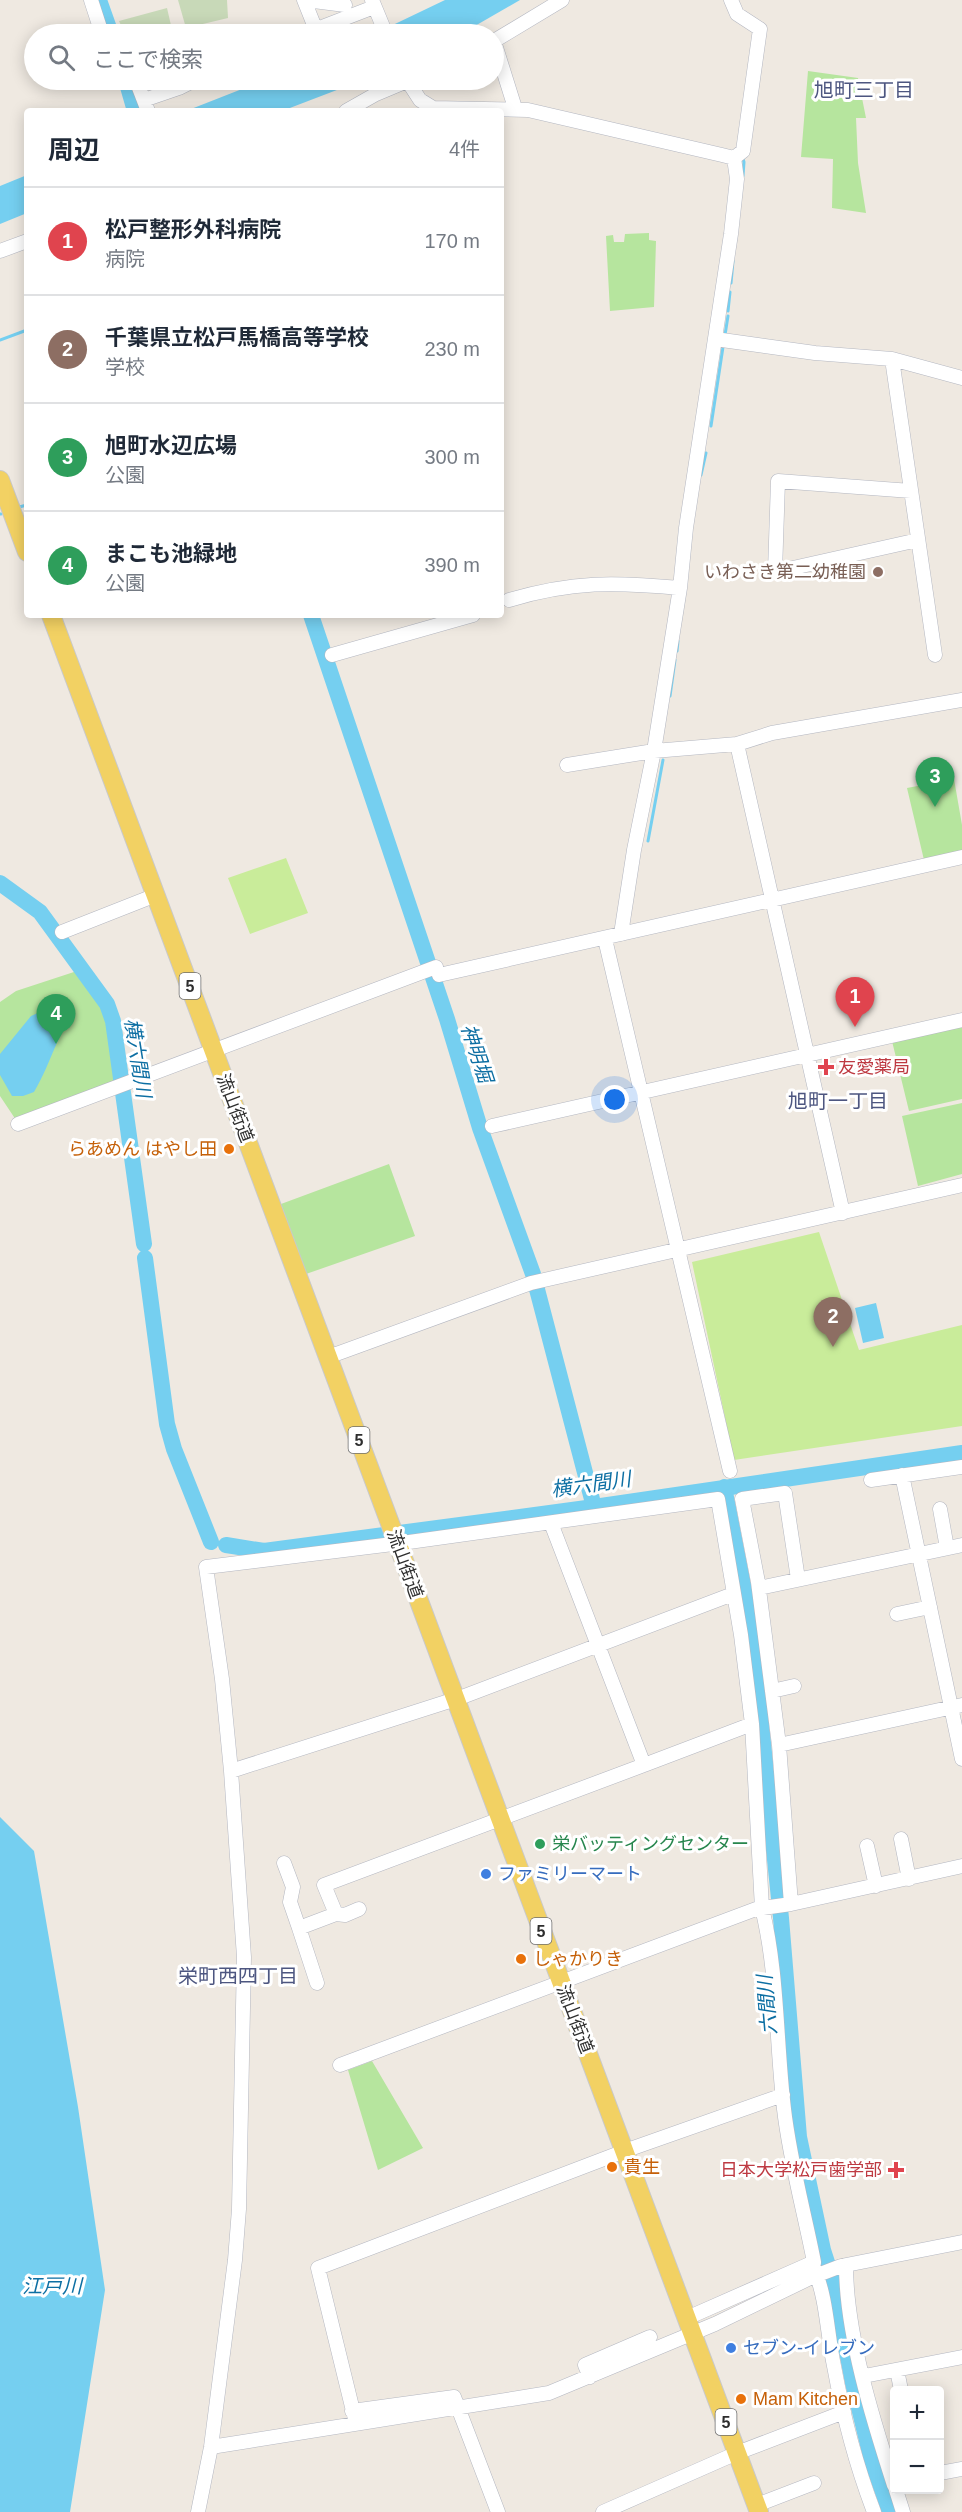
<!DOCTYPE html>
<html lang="ja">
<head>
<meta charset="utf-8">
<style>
	body { margin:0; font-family:Helvetica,"Noto Sans JP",sans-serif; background:#f2f2f3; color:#1f2937 }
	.controls { position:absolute; right:18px; bottom:18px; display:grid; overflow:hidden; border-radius:6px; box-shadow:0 3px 15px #0003 }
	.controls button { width:54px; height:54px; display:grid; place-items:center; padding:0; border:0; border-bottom:2px solid #e0e1e3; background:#fff; color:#1f2937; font:30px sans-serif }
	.you { position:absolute; left:615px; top:1100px; width:21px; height:21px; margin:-15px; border:4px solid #fff; border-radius:50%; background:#1a73e8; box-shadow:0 0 0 9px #1a73e833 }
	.badge { display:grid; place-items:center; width:39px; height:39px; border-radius:50%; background:#4264fb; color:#fff; font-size:20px; font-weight:700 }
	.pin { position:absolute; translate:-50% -50px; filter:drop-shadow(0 2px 3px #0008) }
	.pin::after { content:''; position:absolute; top:32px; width:21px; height:18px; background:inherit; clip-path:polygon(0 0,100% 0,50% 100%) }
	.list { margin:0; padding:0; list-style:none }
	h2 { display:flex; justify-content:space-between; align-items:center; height:78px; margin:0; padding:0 24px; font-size:26px }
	h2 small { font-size:20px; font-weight:400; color:#747a83 }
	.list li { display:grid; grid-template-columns:39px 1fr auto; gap:18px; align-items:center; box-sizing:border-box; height:108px; padding:0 24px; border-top:2px solid #e0e1e3 }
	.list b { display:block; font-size:22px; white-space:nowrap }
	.list p { margin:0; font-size:20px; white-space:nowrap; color:#747a83 }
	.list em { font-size:20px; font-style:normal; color:#747a83 }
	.icon { flex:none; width:33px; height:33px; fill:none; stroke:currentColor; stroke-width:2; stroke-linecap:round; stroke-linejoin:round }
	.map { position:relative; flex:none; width:962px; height:2512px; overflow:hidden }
	.search { position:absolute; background:#fff; box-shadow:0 3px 15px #0003; left:24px; top:24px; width:480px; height:66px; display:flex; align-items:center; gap:15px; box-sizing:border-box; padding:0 21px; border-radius:33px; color:#747a83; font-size:22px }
	.panel { position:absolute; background:#fff; box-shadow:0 3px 15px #0003; left:24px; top:108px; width:480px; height:510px; border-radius:6px }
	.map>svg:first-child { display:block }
	.green { fill:#b6e59e }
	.cemetery { fill:#c8d9b8 }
	.pitch { fill:#c9ec9a }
	.water { fill:#75cff0 }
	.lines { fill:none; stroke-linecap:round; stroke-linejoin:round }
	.stream { stroke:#75cff0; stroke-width:3 }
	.river { stroke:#75cff0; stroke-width:16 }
	.minor-casing { stroke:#b4b7c1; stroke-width:15 }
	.major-casing { stroke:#c9c9c9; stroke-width:20 }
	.minor { stroke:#fff; stroke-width:14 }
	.major { stroke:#f2d163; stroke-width:18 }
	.education-dot { fill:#8d6e63; stroke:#fff; stroke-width:2 }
	.health-dot { fill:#e0444e; stroke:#fff; stroke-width:2 }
	.food-dot { fill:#e8710a; stroke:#fff; stroke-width:2 }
	.leisure-dot { fill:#2e9e5b; stroke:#fff; stroke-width:2 }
	.shop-dot { fill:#3f7fe0; stroke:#fff; stroke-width:2 }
	.labels { text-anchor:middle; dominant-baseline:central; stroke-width:6; stroke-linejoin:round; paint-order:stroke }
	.shield { fill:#fff; stroke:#6d6d6d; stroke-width:1.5 }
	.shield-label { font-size:16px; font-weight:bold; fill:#2e2e2e }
	.education-label { font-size:18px; fill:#785e54; stroke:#fff; text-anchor:end }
	.health-label { font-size:18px; fill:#be3a42; stroke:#fff; text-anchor:start }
	.street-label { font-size:18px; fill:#2e2e2e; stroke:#fff }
	.food-label { font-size:18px; fill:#c56008; stroke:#fff; text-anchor:start }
	.leisure-label { font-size:18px; fill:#27864d; stroke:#fff; text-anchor:start }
	.shop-label { font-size:18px; fill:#366cbe; stroke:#fff; text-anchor:start }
	.neighbourhood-label { font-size:20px; fill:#4d5680; stroke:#fff }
	.water-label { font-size:20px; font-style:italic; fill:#0d6fa3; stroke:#fff }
</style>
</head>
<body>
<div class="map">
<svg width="962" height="2512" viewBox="0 0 962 2512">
	<rect width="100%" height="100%" fill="#efe9e1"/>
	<path class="green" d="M808,71L858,78L866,118H856L858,163L866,213L832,208L833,159L801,157Z
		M649,233V240L656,241L654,307L610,311L606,236L613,235L614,242H624L625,234Z
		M954,779L962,825V851L924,860L907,788Z
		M77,971L99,997L110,1019L118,1081L16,1120L0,1096V1002L16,991Z
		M962,1025V1099L909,1111L892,1041Z
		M962,1103V1174L918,1186L902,1116Z
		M389,1164L415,1236L306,1274L281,1204Z
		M372,2061L423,2148L378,2170L348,2070Z"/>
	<path class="cemetery" d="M178,0H227L228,18L186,28Z
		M167,8L173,34H125L119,21Z"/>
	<path class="pitch" d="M286,858L308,913L250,934L228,878Z
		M819,1232L859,1350L962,1325V1426L734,1460L692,1262Z"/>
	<path class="water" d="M445,0H520L461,34H374Z
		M265,80H363L282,111H186Z
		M27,175V213L0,224V186Z
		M61,1003L69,1014C66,1026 61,1034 56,1045C49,1061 43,1077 34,1092L23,1096H12L0,1075V1054L31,1016Z
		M876,1303L884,1338L863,1343L855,1308Z
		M0,1817L34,1851L78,2107L105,2290L70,2512H0Z"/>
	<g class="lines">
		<path class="stream" d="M742,156L744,162L743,176
			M731,283L733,261
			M728,311L730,292
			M725,335L728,316
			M0,340L27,330
			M711,426L723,347
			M701,475L706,453
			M19,507L27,505
			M0,514H1
			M677,651L678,641
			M670,696L675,660
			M648,841L663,760"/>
		<path class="river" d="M99,0L111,34
			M126,80L135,111
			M311,615L447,1019L480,1128L533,1274L594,1507
			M0,883L40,912L107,1004L113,1021L144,1244
			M145,1258L167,1424L174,1449L211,1542
			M724,1487L751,1626L781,1918L799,2137L823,2250L834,2284L853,2383L872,2461L890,2512
			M226,1545L264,1551L594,1507L962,1453"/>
		<defs>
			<path id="minor" d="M91,0L102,34
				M304,0L316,30
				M306,0L345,5
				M372,0L386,34
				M731,0L737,14L760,29L743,151L734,158
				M113,34H116
				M304,34L374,7
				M136,80L148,111
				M407,80L420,100L433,108L528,110L722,155L734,158L737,179L731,234L686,528L680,588L654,751L634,850L621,934
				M144,100L179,88L195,80
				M515,108L494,41L562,0
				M346,111L376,94L407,81
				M0,251L27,241
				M715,339L815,353L892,359L962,378
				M892,359L935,655
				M911,491L778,481L775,572L918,540
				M509,600C573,581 615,582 680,588
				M332,655L473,615
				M737,744L843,1213
				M567,765L654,751L737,744L772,733L962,700
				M62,932L156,895
				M605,939L730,1471
				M439,975L962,857
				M18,1124L436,967
				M492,1126L962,1020
				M328,1357L531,1283L962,1185
				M902,1475L962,1759
				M871,1480L962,1467
				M940,1509L947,1548
				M759,1588L962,1545
				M897,1614L930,1607
				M772,1691L794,1686
				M779,1745L962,1705
				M644,1765L752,1724
				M231,1771L462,1697L733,1594
				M901,1839L909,1879
				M867,1846L876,1886
				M284,1863L293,1887L290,1902L299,1928
				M791,1904L779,1745L758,1582L742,1499L785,1493L798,1579
				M336,1914L345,1915L359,1909
				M317,1983L299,1928L336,1914L324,1885L644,1765L551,1523
				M340,2065L756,1909L791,1904L962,1866
				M846,2265C846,2334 873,2420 894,2485
				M814,2268C827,2299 827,2333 834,2366C843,2415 856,2465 874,2512
				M897,2370L901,2390
				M864,2376L962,2357
				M590,2377L585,2365L650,2337
				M352,2411L454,2397L498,2512
				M356,2423L318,2268L630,2149L783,2095
				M211,2447L549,2393L715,2324L810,2278L841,2266L962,2242
				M940,2473L962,2469
				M896,2490L903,2512
				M757,2505L814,2483
				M198,2512L211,2447L235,2260L239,2209L244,1957L231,1771L222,1679L206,1567L409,1542L718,1499L741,1635L752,1724L762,1908C778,1973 776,2042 784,2109C790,2161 804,2211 814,2262L687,2318
				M603,2512L737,2453L844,2412"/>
			<path id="major" d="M0,480L27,552
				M51,615L759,2512"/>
		</defs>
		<use href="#minor" class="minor-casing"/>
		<use href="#major" class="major-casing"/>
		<use href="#minor" class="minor"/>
		<use href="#major" class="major"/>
	</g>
	<circle class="education-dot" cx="878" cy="572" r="6"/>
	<g class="health-dot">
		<path d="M823 1058h6v6h6v6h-6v6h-6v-6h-6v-6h6z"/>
		<path d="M893 2161h6v6h6v6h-6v6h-6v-6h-6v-6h6z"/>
	</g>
	<g class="food-dot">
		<circle cx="229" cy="1149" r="6"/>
		<circle cx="521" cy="1959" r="6"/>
		<circle cx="612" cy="2167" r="6"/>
		<circle cx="741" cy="2399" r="6"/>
	</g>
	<circle class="leisure-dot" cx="540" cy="1844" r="6"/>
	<g class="shop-dot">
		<circle cx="486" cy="1874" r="6"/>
		<circle cx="731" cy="2348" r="6"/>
	</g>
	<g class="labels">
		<g class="shield">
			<rect x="179.5" y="973" width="21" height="26" rx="4.5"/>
			<rect x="348.5" y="1427" width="21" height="26" rx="4.5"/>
			<rect x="530.5" y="1918" width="21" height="26" rx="4.5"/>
			<rect x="715.5" y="2409" width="21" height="26" rx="4.5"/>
		</g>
		<g class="shield-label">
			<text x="190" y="986">5</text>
			<text x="359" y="1440">5</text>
			<text x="541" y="1931">5</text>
			<text x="726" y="2422">5</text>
		</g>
		<g class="education-label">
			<text x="866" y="572">いわさき第二幼稚園</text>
		</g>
		<g class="health-label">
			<text x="838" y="1067">友愛薬局</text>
			<text x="882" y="2170" text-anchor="end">日本大学松戸歯学部</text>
		</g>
		<g class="street-label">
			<text transform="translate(235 1108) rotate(69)">流山街道</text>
			<text transform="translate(405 1564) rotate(70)">流山街道</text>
			<text transform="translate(575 2019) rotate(69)">流山街道</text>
		</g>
		<g class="food-label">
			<text x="217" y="1149" text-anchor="end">らあめん はやし田</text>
			<text x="533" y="1959">しゃかりき</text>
			<text x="624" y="2167">貴生</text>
			<text x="753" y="2399">Mam Kitchen</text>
		</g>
		<g class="leisure-label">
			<text x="552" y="1844">栄バッティングセンター</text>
		</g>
		<g class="shop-label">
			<text x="498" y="1874">ファミリーマート</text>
			<text x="743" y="2348">セブン-イレブン</text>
		</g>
		<g class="neighbourhood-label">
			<text x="864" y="90">旭町三丁目</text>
			<text x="838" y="1101">旭町一丁目</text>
			<text x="238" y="1976">栄町西四丁目</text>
		</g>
		<g class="water-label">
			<text transform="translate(477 1053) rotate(72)">神明堀</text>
			<text transform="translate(138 1058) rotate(81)">横六間川</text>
			<text transform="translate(591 1484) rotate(-8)">横六間川</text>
			<text transform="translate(767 2005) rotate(-95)">六間川</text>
			<text x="52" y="2286">江戸川</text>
		</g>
	</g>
</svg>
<div class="controls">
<button>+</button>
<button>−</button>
</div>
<div class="you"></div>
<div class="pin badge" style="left:855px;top:1027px;background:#e0444e">1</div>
<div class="pin badge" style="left:833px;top:1347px;background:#8d6e63">2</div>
<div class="pin badge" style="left:935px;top:807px;background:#2e9e5b">3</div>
<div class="pin badge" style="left:56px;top:1044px;background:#2e9e5b">4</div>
<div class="search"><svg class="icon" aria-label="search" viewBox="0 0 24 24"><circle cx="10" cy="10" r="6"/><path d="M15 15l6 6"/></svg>ここで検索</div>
<section class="panel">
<h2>周辺<small>4件</small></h2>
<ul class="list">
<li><span class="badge" style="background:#e0444e">1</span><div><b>松戸整形外科病院</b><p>病院</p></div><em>170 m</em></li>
<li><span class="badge" style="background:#8d6e63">2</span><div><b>千葉県立松戸馬橋高等学校</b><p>学校</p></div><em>230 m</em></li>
<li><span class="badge" style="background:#2e9e5b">3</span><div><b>旭町水辺広場</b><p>公園</p></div><em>300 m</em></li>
<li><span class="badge" style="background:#2e9e5b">4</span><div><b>まこも池緑地</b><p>公園</p></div><em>390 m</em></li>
</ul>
</section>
</div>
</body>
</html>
